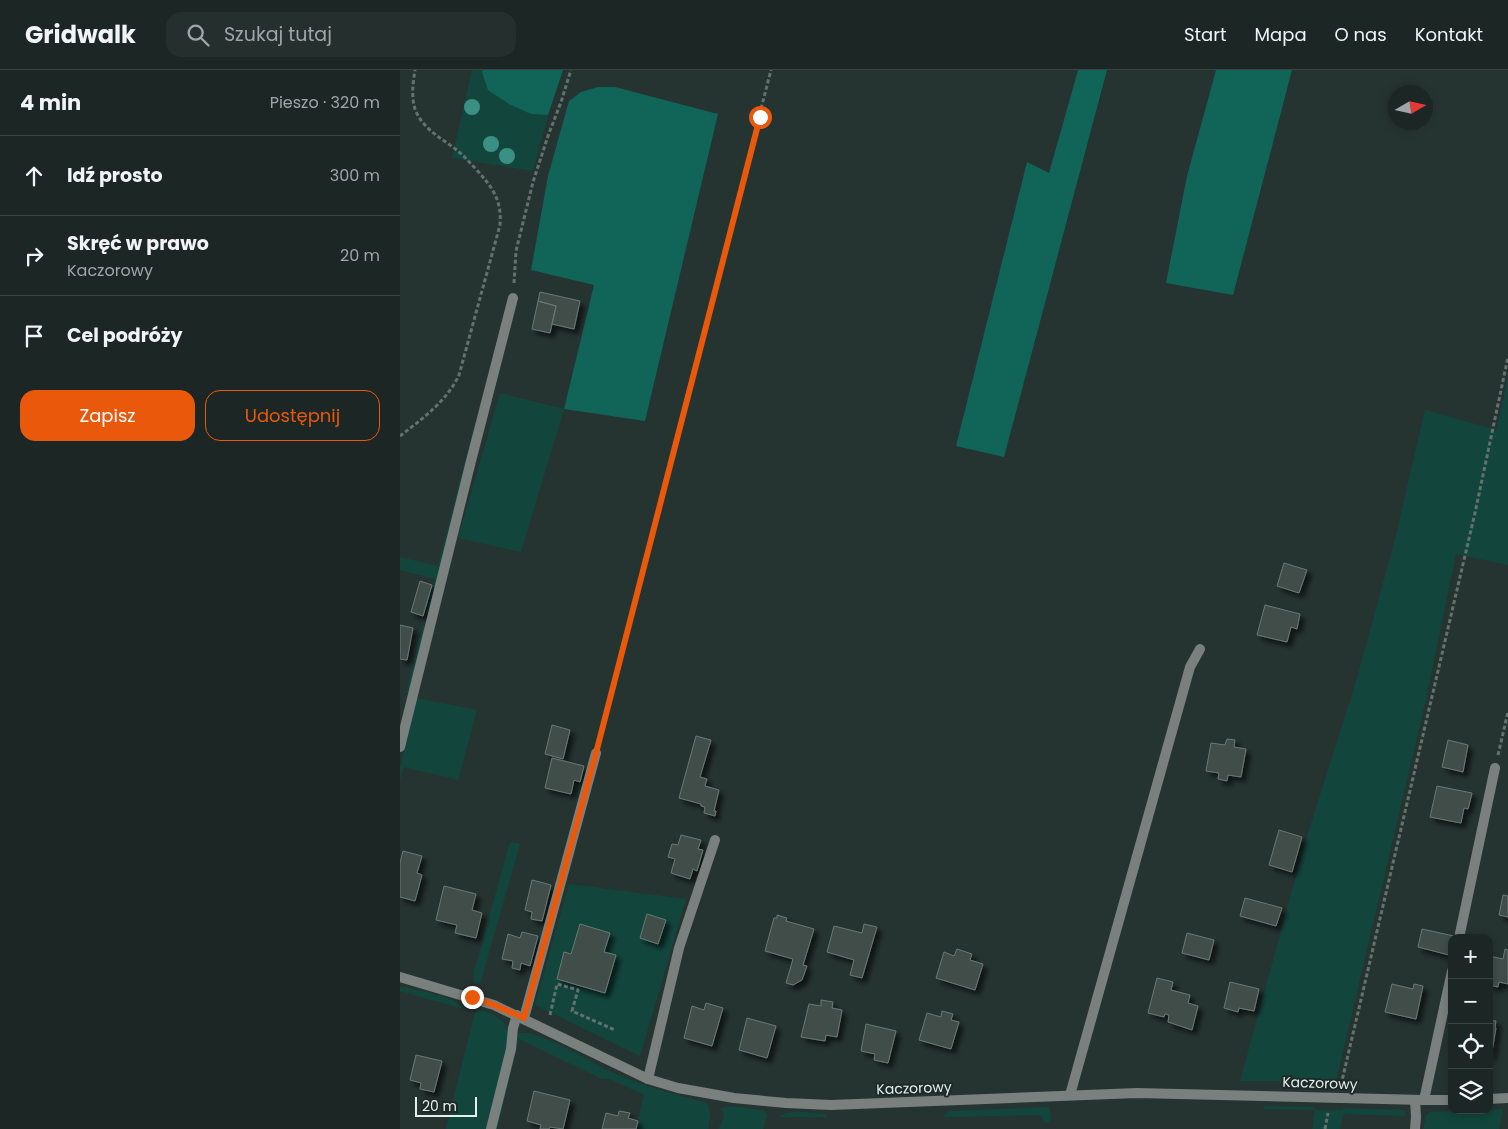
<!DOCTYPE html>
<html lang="pl">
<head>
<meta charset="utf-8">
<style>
	body { margin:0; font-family:Poppins,sans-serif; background:#252f2d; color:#f1f3f6 }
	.controls { position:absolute; right:15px; bottom:15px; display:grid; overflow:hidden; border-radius:10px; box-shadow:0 2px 8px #0003 }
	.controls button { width:45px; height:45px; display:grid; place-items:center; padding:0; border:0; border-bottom:1px solid #3a4442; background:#1c2725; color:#f1f3f6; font:25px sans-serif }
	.compass { position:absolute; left:988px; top:15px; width:45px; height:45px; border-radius:50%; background:#1c2725; box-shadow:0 2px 8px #0003; rotate:81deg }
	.scale { position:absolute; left:15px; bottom:12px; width:62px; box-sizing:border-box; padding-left:5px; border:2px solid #e6eeec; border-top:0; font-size:14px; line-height:18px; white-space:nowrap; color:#e6eeec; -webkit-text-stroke:4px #1d2a27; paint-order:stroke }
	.stop { position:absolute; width:15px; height:15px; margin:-11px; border:4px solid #ea580c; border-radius:50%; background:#fff }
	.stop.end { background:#ea580c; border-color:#fff; box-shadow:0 1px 5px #0008 }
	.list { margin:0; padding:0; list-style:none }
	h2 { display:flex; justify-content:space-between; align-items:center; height:65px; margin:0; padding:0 20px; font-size:21px }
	h2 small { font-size:16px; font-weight:400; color:#a0a5a7 }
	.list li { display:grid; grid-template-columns:32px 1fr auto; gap:15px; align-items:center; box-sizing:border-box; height:80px; padding:0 20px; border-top:1px solid #3a4442 }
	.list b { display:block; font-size:19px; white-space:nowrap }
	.list p { margin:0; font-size:16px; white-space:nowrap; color:#a0a5a7 }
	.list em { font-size:16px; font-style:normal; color:#a0a5a7 }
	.actions { display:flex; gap:10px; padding:15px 20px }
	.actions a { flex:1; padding:11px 0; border:1px solid #ea580c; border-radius:15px; text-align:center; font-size:18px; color:#ea580c }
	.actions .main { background:#ea580c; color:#fff }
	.icon { flex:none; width:28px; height:28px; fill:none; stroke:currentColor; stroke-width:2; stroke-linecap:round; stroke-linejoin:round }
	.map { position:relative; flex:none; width:1108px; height:1059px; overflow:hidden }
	header { display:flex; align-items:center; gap:30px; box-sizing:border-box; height:70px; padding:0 25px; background:#1c2725; border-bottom:1px solid #3a4442 }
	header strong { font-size:24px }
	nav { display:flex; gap:28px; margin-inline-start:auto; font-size:18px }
	.search { width:350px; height:45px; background:#252f2d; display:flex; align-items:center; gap:12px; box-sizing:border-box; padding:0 18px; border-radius:15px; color:#a0a5a7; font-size:19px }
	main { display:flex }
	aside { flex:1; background:#1c2725 }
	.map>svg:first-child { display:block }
	.green { fill:#12463d }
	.forest { fill:#106458 }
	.building { fill:#3f4d49; stroke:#6a7975; filter:url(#shadow) }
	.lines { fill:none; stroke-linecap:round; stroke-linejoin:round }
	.path { stroke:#65716e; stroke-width:3; stroke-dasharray:4 2.5; stroke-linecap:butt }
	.lane { stroke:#79807e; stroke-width:10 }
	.street { stroke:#79807e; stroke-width:10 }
	.tree { fill:#3a9082 }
	.route { stroke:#ea580c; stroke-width:6 }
	.labels { text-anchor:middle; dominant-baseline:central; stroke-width:4; stroke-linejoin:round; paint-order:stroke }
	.street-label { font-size:14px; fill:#e6eeec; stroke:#1d2a27 }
</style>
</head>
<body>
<header>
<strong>Gridwalk</strong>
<div class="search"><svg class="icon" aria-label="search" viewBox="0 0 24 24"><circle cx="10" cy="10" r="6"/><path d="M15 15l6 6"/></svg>Szukaj tutaj</div>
<nav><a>Start</a><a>Mapa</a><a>O nas</a><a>Kontakt</a></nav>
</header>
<main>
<aside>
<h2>4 min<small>Pieszo · 320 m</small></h2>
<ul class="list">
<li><svg class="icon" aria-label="ahead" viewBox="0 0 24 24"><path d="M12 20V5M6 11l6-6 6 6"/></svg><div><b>Idź prosto</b></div><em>300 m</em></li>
<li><svg class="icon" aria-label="right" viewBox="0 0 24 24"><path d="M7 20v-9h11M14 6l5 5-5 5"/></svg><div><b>Skręć w prawo</b><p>Kaczorowy</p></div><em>20 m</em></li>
<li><svg class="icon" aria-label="arrive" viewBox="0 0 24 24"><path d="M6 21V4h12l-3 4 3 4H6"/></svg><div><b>Cel podróży</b></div></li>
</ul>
<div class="actions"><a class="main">Zapisz</a><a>Udostępnij</a></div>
</aside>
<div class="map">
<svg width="1108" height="1059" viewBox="0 0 1108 1059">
	<defs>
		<filter id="shadow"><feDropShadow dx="4.5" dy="4.5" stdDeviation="2.5" flood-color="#0009"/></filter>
	</defs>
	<rect width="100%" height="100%" fill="#263431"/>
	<path class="green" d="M72,0H83L82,2L131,44L148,45L133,101L52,88Z
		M1108,306V495L1056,484L1026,629L936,1011H840L907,766L955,615L995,469L1025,340L1097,360Z
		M100,323L164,339L121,482L58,468Z
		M73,360L72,372L31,542L25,545L35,509L0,500V487L38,496Z
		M23,555L25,558L8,624L6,623Z
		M16,628L77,640L58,710L4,697L0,710V698Z
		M110,772L120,774L80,914L74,913L73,899L75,898Z
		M169,814L286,829L240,986L135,935Z
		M0,916C16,920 55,926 64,939L0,921Z
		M80,940C95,945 106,949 109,966L87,1059H46L75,942Z
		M120,963C141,960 195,995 216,1004C245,1016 274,1025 305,1032C312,1038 310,1050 308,1059H236L244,1025L210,1009H202L119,969L97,1059H94L117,966Z
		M328,1036L363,1040L368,1046L366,1047L363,1059H318L324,1048L323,1041L320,1039Z
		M865,1036L915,1037L916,1040H943V1038L1004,1040L1006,1046L943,1044L940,1059H912L915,1040L863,1039Z
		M649,1037L651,1048L649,1053H645L641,1045L544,1047V1045L550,1041Z
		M1103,1039L1099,1059H1023L1026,1046L1030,1042Z
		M401,1042L426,1044L427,1047H378L387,1043Z"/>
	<path class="forest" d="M83,0H163L148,45L131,44L109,34L88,20L82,2Z
		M678,0H707L604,387L556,376L627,92L649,103Z
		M816,0H892L833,225L766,213L787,106Z
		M198,17H215L318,44L245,351L164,339L194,215L131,200L148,106L169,31L181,22Z"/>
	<path class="building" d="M140,222L180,231L174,259L152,254L156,236L138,231Z
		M138,231L156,236L150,263L132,259Z
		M884,493L907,500L899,523L877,516Z
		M20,511L32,515L23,546L11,542Z
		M865,535L900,544L897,559L891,557L887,572L857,565Z
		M0,555L13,558L7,590L0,589Z
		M152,655L170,660L163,689L145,684Z
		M296,666L311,670L300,707L307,709L305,716L319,720L314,741H316L315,746L304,743L305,737L301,736V734L279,728Z
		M827,669L835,670L834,677L846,679L841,707L828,705L827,711L818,709L819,703L806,701L811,673L825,675Z
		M1048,670L1068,675L1063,702L1042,697Z
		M152,688L184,696L180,712L174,710L171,724L145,718Z
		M1037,716L1072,723L1068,739L1064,738L1061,753L1030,747Z
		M879,760L902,767L892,802L869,795Z
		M281,765L301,770L298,779L303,780L297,801L293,799L290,809L271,803L275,789L268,787L272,774L278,775Z
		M3,781L22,786L17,803L22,805L15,831L0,827V793Z
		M132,810L151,815L142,851L131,849L132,842L125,840Z
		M44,816L76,824L72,840L82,843L76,868L55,863L57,855L36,850Z
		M1103,825L1108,826V847L1099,845Z
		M845,828L882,838L876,856L840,846Z
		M247,844L266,850L258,874L240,868Z
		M377,845L387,848L386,851L414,859L403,895L407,896L402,910L393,915L386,913L393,889L365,881L374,848H377Z
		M180,854L210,863L204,882L216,885L205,923L157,909L164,882L171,884Z
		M464,854L477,857L462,908L450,905L454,890L427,882L434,856L462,863Z
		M1022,859L1054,866L1052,868L1049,885L1018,877Z
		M122,862L138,866L130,896L121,893L120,900L112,898L113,891L102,889L108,864L120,868Z
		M787,863L814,870L809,890L782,883Z
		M557,879L572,884L570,890L583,894L575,920L536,908L544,882L554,886Z
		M1105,879L1108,880V914L1099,912L1098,917L1089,915V886L1103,889Z
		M757,908L773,912L771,920L790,925L788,933L798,936L792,960L768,952L769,945L765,944L764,947L748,943Z
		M830,912L859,919L854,941L839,938L838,942L824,938Z
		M992,914L1013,919L1014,914L1023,916L1016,949L985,942Z
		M421,930L433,932L432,938L442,940L437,967L426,965L425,971L401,967L409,934L421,936Z
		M306,933L323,938L312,976L284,968L292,936L304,940Z
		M542,941L553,944L551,950L559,952L551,979L519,970L527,943L541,947Z
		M347,948L376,956L367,988L339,980Z
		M1089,950L1096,951L1095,957L1096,958L1091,987L1089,986Z
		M466,954L496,961L488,993L474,990L475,984L461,981Z
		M16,985L42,991L34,1022L20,1019L21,1013L10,1010Z
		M134,1021L170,1030L163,1059L150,1057L149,1059H140L141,1055L127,1051Z
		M219,1041L230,1043L228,1048L238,1051L236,1059H202L206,1043L218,1046Z"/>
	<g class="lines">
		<path class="path" d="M114,213L116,181L133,112L148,66L161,32L171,0
			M0,366C22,349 47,331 59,305L100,155C102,129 92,117 75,98C69,92 64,86 58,81C43,69 22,59 15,39C11,26 13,13 15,0
			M199,668L371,0
			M1098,685L1108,642
			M150,945L157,914L178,920L172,941L215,960
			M941,1015L1075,443L1108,287
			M925,1059L928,1043"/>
		<path class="lane" d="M0,677L71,391L113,228
			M1059,868L1095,698
			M124,948L196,683
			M248,1009L279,878L315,770
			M670,1025L790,597L800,579
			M1024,1030L1052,901
			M91,1059L111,979L113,958L117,945
			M1015,1059L1016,1047L1015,1030"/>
		<path class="street" d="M0,907L94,935L248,1009L278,1018L334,1028L386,1033L431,1035L737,1023L1024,1030H1052
			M1089,1029L1108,1028"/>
	</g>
	<g class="tree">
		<circle cx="72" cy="37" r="8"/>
		<circle cx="91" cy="74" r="8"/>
		<circle cx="107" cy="86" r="8"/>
	</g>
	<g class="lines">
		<path class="route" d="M72,927L94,935L124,948L196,683L360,47"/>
	</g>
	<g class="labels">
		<g class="street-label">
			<text transform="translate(920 1013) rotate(2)">Kaczorowy</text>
			<text transform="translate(514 1018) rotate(-2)">Kaczorowy</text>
		</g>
	</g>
</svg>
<div class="controls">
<button>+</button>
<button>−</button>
<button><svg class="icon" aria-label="locate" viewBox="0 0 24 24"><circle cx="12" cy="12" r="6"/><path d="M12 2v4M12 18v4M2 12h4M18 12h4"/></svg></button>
<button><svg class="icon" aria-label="layers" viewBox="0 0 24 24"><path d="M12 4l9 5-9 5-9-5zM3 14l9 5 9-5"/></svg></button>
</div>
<svg class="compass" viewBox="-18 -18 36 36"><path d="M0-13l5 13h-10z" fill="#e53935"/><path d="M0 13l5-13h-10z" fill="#a0a5a7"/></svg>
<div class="scale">20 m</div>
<div class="stop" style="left:360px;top:47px"></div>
<div class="stop end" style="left:72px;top:927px"></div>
</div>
</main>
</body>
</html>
